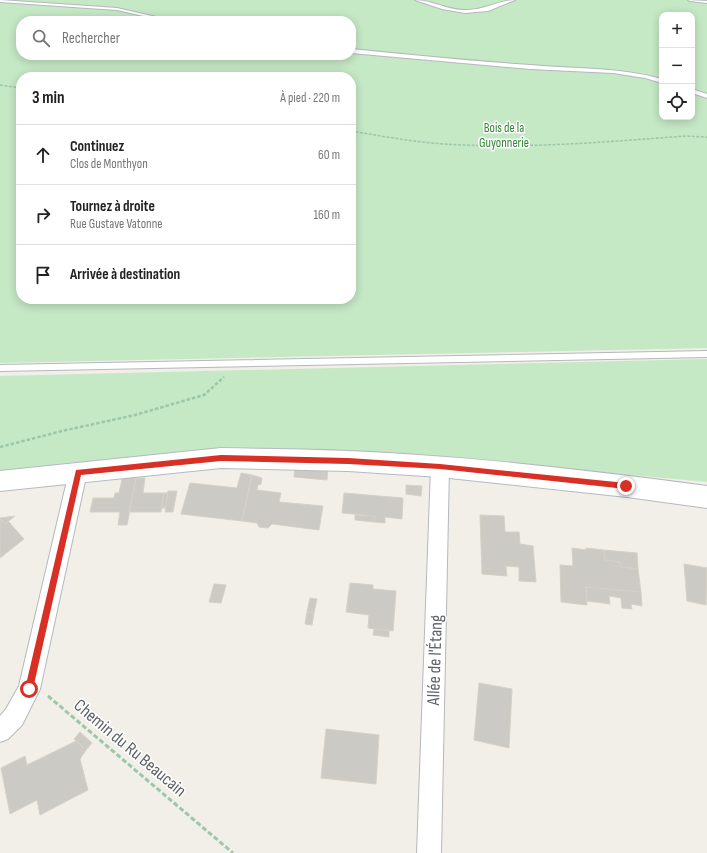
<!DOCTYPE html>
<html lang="fr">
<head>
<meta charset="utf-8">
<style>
	body { margin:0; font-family:"Sofia Sans Condensed",sans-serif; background:#f6f6f6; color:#222 }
	.controls { position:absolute; right:12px; top:12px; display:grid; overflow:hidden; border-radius:8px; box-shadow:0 2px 10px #0003 }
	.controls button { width:36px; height:36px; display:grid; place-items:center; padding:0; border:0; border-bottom:1px solid #e0e0e0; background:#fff; color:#222; font:20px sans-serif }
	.stop { position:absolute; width:12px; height:12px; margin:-9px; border:3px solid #d93025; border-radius:50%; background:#fff }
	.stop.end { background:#d93025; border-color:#fff; box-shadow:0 1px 4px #0008 }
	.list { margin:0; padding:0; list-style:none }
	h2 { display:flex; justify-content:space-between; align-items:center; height:52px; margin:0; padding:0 16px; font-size:17px }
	h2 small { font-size:13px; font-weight:400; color:#767676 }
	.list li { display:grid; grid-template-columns:26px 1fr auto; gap:12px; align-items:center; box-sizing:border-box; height:60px; padding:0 16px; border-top:1px solid #e0e0e0 }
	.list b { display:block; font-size:15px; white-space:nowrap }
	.list p { margin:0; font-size:13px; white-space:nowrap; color:#767676 }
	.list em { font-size:13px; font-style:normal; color:#767676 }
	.icon { flex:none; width:22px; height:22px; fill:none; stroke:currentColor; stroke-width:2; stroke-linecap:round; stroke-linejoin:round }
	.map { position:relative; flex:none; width:707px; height:853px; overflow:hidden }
	.search { position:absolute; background:#fff; box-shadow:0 2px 10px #0003; left:16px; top:16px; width:340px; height:44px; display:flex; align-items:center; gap:10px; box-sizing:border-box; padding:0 14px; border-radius:16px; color:#767676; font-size:15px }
	.panel { position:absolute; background:#fff; box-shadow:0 2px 10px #0003; left:16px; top:72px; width:340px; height:232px; border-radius:16px }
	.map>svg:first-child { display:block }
	.green { fill:#c5e8c5; fill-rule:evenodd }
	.building { fill:#cccac5; stroke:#d6d1c6 }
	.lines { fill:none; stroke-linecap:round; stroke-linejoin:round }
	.lane-casing { stroke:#b5b8bc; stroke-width:2 }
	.street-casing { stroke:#b5b8bc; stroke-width:2 }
	.secondary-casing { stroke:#b6babf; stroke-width:2 }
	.path-far2 { stroke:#9cc7a9; stroke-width:1.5; stroke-dasharray:3 1.5; stroke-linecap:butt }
	.path-far1 { stroke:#9cc7a9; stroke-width:2.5; stroke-dasharray:3.5 2; stroke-linecap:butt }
	.path { stroke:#9cc7a9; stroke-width:3; stroke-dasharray:5 2.5; stroke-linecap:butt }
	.lane { fill:#fff; fill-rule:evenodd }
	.street { fill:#fff; fill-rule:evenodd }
	.secondary { fill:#fff; fill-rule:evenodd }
	.route { fill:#d93025 }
	.labels { text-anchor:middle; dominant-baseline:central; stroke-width:3; stroke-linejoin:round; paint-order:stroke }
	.far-park-label { font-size:13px; fill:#348238; stroke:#fff }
	.near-street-label { font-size:18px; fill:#5f6368; stroke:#fff }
</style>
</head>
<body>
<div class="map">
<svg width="707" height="853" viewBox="0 0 707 853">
	<rect width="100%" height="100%" fill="#f1efe8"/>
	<path class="green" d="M0,0H707V348L0,363ZM662,15H692V117H662ZM21,21H351V55H21ZM21,77H351V299H21Z
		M707,359V482L524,465L203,451L0,475V376Z"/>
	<path class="building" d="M295,466L328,468L327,480L294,477Z
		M241,473L252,475L242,521L181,514L190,483L237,488Z
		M137,474L127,525H118L120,512H90L93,498H114L115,493H119L123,475Z
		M252,475L262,478L261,484L258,485L257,490L281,493L279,502L323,506L319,530L272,524L268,528L259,527L257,523L242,521Z
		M136,478H145L143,493H164L161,512H129Z
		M406,485L422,486L421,496L406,494Z
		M168,491H177L173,512H165Z
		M164,493H168L165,508H161Z
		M344,493L403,498L402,519L385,517V523L374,522L375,516L342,513Z
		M355,515L375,516L374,522L355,520Z
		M480,515L504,516L505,532H519L520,544L533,546L536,582L519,581V567L506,566L507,576L482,574Z
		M15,516L5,524L0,518Z
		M0,518L5,524L8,521L24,539L0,558Z
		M572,548L586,550V548L604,550L605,560L620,562L621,567L638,569L641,592L586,587L587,605L561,602L560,565L573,566Z
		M604,550L637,553L638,569L621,567L620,562L605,560Z
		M684,564L707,568L706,605L687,601Z
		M350,583L373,585V589L396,591L393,631L368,628L369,615L346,612Z
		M214,584L226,585L221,603L209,602Z
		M586,587L641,592L642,606L631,604L632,609L622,608L621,598L609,596L610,604L587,601Z
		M310,598L317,599L314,613L307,612Z
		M307,612L314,613L312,625L305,624Z
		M374,629L389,630V637L373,635Z
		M479,683L512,689L509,748L474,740Z
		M326,729L379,735L376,784L321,778Z
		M80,732L92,743L86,750L74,739Z
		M76,741L86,750L80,759L88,790L40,815L37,800L10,814L1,768L25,756L27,765Z"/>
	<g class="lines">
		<defs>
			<path id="lane" d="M0,0L117,8L174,21H165L117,10L0,2Z
				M415,0C432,0 449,11 467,10C485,10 500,0 515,0L488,11L465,13L442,9Z
				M688,0L707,1V3L690,1Z
				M351,49C411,55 470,61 530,65C574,69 618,67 662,79V83L645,78L613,73L530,69L351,53Z
				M692,89L707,94V98L692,93Z
				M707,351V357L0,371V365Z"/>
			<path id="street" d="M440,459L446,461L449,467L441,853H417L431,467L434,461Z
				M78,464L84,466L87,472L40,689L22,725L8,739L0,742V716L6,709L19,686L69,472L72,466Z"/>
			<path id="secondary" d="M221,448C263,449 306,449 348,451C468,456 588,470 707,486V508L627,497L440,477L348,471L221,468L0,491V471Z"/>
		</defs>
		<use href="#lane" class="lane-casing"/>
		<use href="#street" class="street-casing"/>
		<use href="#secondary" class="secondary-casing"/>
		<path class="path-far2" d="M0,85L21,88
			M351,131C382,136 413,142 444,144C525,149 605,142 686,136L707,137"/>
		<path class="path-far1" d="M0,447L62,431L135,415L204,395L224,377"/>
		<path class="path" d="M48,696L233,853"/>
		<use href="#lane" class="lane"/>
		<use href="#street" class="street"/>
		<use href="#secondary" class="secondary"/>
	</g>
	<path class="route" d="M221,455L348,458L440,464L626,483L630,486L626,489L440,469L348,464L221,461L81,475L33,689L29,693L26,692L25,689L76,470Z"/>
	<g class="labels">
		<g class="far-park-label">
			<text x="504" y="128">Bois de la<tspan x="504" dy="15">Guyonnerie</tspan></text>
		</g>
		<g class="near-street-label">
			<text transform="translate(435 660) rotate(-88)">Allée de l'Étang</text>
			<text transform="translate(130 748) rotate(40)">Chemin du Ru Beaucain</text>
		</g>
	</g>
</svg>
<div class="controls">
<button>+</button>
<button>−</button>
<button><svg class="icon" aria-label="locate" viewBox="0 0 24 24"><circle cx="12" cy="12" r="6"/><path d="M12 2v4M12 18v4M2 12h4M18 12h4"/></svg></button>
</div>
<div class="stop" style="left:29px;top:689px"></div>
<div class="stop end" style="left:626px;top:486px"></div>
<div class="search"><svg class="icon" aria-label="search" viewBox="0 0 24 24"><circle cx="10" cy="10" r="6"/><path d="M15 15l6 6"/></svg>Rechercher</div>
<section class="panel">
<h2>3 min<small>À pied · 220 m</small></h2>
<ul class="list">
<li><svg class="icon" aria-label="ahead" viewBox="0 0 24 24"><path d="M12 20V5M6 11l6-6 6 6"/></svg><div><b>Continuez</b><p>Clos de Monthyon</p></div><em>60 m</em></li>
<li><svg class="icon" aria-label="right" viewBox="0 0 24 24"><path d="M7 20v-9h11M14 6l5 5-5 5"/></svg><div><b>Tournez à droite</b><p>Rue Gustave Vatonne</p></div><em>160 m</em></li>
<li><svg class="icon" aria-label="arrive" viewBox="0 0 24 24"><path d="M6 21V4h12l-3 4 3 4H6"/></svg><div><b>Arrivée à destination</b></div></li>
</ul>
</section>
</div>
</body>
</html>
